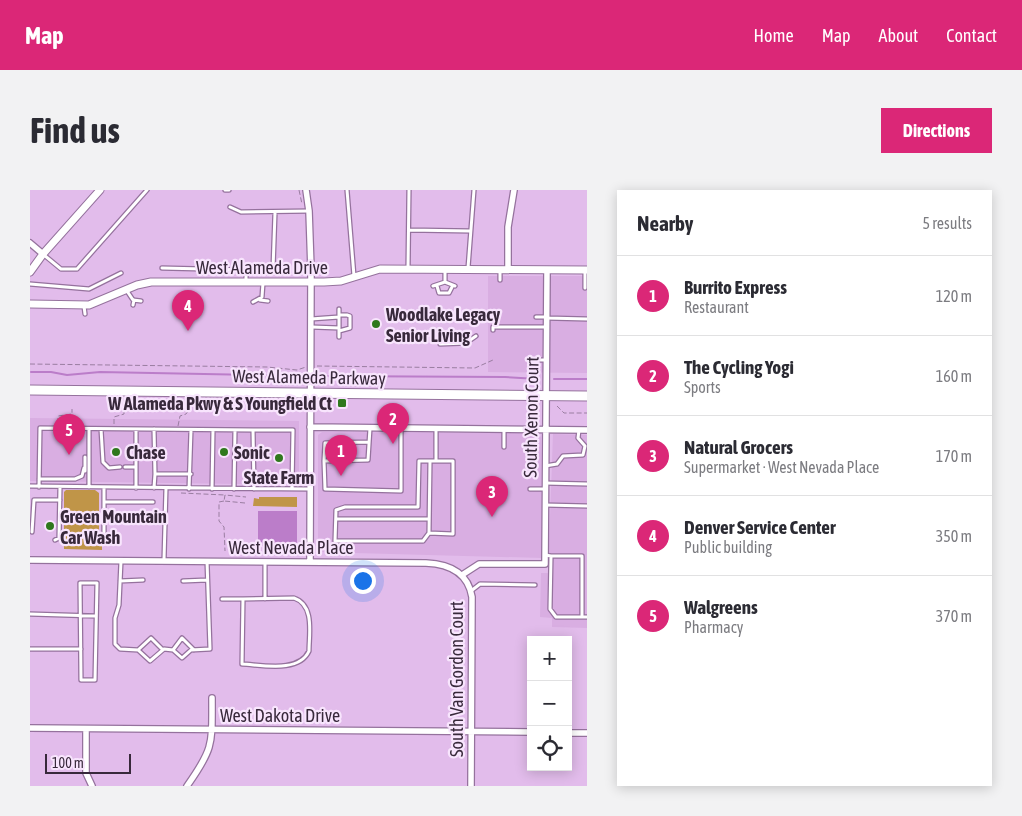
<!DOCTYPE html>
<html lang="en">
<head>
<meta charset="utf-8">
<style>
	body { margin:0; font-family:"Asap Condensed",sans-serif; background:#f2f2f3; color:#2b2b33 }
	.controls { position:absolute; right:15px; bottom:15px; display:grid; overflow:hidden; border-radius:0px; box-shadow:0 2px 12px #0003 }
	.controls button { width:45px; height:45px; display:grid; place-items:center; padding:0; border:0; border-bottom:1px solid #e1e1e2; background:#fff; color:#2b2b33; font:25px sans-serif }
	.scale { position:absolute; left:15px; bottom:12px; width:86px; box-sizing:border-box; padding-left:5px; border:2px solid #38293b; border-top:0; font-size:14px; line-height:18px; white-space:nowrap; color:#38293b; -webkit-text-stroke:4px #f8e5fd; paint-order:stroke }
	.you { position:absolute; left:332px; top:390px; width:18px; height:18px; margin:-12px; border:4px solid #fff; border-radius:50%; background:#1a73e8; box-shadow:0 0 0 8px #1a73e833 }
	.badge { display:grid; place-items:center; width:32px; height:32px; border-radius:50%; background:#db2777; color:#fff; font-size:16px; font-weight:700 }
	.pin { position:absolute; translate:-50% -41px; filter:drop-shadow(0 1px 2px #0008) }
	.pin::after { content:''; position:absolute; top:26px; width:18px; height:15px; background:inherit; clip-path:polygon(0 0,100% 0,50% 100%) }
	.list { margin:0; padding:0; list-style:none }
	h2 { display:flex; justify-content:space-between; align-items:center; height:65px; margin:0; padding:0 20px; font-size:21px }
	h2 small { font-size:16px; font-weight:400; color:#7c7c81 }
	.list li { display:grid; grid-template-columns:32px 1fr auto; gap:15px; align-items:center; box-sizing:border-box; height:80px; padding:0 20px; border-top:1px solid #e1e1e2 }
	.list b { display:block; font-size:19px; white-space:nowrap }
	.list p { margin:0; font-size:16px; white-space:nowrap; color:#7c7c81 }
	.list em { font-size:16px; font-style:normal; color:#7c7c81 }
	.icon { flex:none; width:28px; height:28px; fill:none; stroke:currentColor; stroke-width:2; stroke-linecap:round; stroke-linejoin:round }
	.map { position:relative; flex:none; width:557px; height:596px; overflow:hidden; border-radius:0px }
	header { display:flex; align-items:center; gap:30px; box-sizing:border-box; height:70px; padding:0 25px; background:#db2777; color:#fff }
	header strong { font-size:24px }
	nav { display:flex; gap:28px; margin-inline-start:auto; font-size:18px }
	.intro { display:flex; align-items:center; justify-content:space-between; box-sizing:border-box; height:120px; padding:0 30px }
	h1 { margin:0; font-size:35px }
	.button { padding:12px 22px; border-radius:0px; background:#db2777; color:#fff; font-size:18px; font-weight:700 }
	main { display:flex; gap:30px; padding:0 30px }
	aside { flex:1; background:#fff; border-radius:0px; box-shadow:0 2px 12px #0003 }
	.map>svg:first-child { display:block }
	.built { fill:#d9aee2 }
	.green { fill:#c09548 }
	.water { fill:#bb7dc9 }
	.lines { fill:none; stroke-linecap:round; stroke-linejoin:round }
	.stream { stroke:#bb7dc9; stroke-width:2 }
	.service-casing { stroke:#95729d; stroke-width:5.5 }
	.minor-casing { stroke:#95729d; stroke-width:8 }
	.tertiary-casing { stroke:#95729d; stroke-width:9 }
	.secondary-casing { stroke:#95729d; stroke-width:11 }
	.path { stroke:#9a7ea1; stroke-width:1; stroke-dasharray:5 2.5; stroke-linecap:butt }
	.service { stroke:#fff; stroke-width:3 }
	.minor { stroke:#fff; stroke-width:5.5 }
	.tertiary { stroke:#fff; stroke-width:7 }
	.secondary { stroke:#fff; stroke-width:9 }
	.poi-dot { fill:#2f781d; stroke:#f8e5fd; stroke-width:2 }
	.labels { text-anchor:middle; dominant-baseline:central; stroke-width:4.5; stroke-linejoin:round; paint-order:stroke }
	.street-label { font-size:18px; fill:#38293b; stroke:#f8e5fd }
	.poi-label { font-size:18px; font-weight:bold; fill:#38293b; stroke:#f8e5fd; text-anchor:start }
</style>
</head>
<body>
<header>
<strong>Map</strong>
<nav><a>Home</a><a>Map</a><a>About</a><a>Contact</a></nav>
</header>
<div class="intro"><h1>Find us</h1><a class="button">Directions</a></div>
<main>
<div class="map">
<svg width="557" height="596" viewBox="0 0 557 596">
	<rect width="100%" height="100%" fill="#e2bceb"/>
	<path class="built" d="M458,86H557V183L458,182Z
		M0,228L269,231V295L0,291Z
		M292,242L506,243L511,247L512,368L288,362V245Z
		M523,244L557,245V438L522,437V428L510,427L511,383H518Z"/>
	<path class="green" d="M36,300H65L69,303V341H60V355L72,356V360L34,359V302Z
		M229,307H267V317L223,316L224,308L229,309Z"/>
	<path class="water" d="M228,321H267V356H228Z"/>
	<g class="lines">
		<path class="stream" d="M1,182H21L37,185L70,182L273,186
			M289,186L475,187L508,189
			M524,189H557"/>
		<defs>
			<path id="service" d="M195,0H199
				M317,0L324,86
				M200,17L211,22L279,21
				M379,40L440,41
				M14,65L31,79H47L117,0
				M132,78L216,80V93
				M378,78L379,0
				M438,78L444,0
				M216,80L243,79L245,23
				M415,80V92L425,96
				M470,80V90
				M0,94L59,99L91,83
				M403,96L415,92
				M407,96L409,103H419L422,97
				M555,98V81
				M97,101L103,110L111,111
				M230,110L238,111
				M223,112L232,107L233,93
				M103,115L104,110
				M54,116L55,124
				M309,119V147
				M506,127H516
				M517,128L557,129
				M281,129L309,127
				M282,137L309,138
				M463,140V137H516
				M309,141L320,138V126L317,125H309
				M410,154L436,153L446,146
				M505,170H516
				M59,239V297
				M71,239L73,272L79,278L90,277
				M124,239L125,284
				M223,240H263L262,299
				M339,252L295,253L294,271L338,270L340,238
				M474,257V239
				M55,267V281
				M294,271L295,299L371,301V238
				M406,271H389L388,317H315L306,320L305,351H393L399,343L423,344V271H406V239
				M515,276L527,274L533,266L553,265L555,256L548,248L549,240
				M95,277H106
				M224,287H256
				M9,289H45L52,286L54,278
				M515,293L557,294
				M0,296L279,299
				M9,297L10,238L223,240L224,299
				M74,298V350
				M106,298V239
				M124,298L125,284H161
				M159,299L161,240
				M182,299L183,240
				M204,299L205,240
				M500,299H515
				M74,312H123
				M515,315L557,316
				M306,329H399
				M2,342L4,310H30
				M399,343L400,271
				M25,350L29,348L30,297
				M515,365L521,366L520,419L526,427H557
				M521,366H552V427
				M134,370L136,298
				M91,371L89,415L85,428V454L90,459L108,460L120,471L134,459L143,460L152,468L161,460L180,459L177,371
				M90,391L113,390
				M153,391L177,390
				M50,393H67L65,490H51Z
				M441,401L450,394L505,395
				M192,409H213
				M213,409L264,408C285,415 279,444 279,461C269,483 233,475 212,474Z
				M235,409V372
				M0,424L66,426
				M0,459H51
				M108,460L121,448L132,459
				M143,460L152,448L164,460"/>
			<path id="minor" d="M276,0L279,21L281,79L280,372
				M0,53L13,64
				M478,79V37L484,0
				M280,237L557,240
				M0,370L396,373C419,374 438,382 442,407L441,596
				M432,385L449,374H515L517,80
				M0,538L501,542
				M56,539V583L62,596
				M538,543H557
				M157,596C184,558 182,554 182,508"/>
			<path id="tertiary" d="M0,82L13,64L70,0
				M0,114L59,115L107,95L121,92H294L311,91L350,79L557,80"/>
			<path id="secondary" d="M0,200L557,206"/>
		</defs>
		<use href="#service" class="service-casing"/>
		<use href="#minor" class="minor-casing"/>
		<use href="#tertiary" class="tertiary-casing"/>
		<use href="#secondary" class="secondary-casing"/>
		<path class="path" d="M269,0L272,14
			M274,84L275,73
			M0,174L237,177L267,180L276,177
			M287,176L445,178L463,170
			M527,216L534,223H557
			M28,233V226L42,224V219
			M84,234V227L94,224V218
			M148,236L150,226L156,224L159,220
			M151,303L195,305
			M194,311L189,312V331L194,337L195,361
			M215,313L194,311L195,305L216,307"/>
		<use href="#service" class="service"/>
		<use href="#minor" class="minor"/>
		<use href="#tertiary" class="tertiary"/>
		<use href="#secondary" class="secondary"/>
	</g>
	<g class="poi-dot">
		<circle cx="346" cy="134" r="5"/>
		<rect x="307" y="208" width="10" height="10" rx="2.5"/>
		<circle cx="86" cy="262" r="5"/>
		<circle cx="194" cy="262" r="5"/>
		<circle cx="249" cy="268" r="5"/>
		<circle cx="20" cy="336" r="5"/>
	</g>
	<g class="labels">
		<g class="street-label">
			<text x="232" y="77">West Alameda Drive</text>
			<text transform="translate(279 187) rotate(1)">West Alameda Parkway</text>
			<text transform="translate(501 227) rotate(-89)">South Xenon Court</text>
			<text x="261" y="357">West Nevada Place</text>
			<text transform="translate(426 489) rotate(-90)">South Van Gordon Court</text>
			<text x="250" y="525">West Dakota Drive</text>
		</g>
		<g class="poi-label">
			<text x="356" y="124">Woodlake Legacy<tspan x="356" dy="21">Senior Living</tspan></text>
			<text x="302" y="213" text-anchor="end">W Alameda Pkwy &amp; S Youngfield Ct</text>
			<text x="96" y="262">Chase</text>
			<text x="204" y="262">Sonic</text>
			<text x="249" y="287" text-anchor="middle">State Farm</text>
			<text x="30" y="326">Green Mountain<tspan x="30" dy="21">Car Wash</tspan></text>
		</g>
	</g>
</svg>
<div class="controls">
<button>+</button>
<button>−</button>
<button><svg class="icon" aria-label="locate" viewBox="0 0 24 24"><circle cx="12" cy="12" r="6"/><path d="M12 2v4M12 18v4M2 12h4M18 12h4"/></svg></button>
</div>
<div class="scale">100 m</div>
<div class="you"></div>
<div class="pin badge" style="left:311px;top:286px">1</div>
<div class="pin badge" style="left:363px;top:254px">2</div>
<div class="pin badge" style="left:462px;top:327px">3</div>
<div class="pin badge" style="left:158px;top:141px">4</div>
<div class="pin badge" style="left:39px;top:265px">5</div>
</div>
<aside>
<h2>Nearby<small>5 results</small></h2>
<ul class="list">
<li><span class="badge">1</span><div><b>Burrito Express</b><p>Restaurant</p></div><em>120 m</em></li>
<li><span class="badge">2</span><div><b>The Cycling Yogi</b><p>Sports</p></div><em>160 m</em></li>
<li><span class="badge">3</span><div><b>Natural Grocers</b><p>Supermarket · West Nevada Place</p></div><em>170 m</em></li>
<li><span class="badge">4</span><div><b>Denver Service Center</b><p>Public building</p></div><em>350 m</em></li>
<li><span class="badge">5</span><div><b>Walgreens</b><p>Pharmacy</p></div><em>370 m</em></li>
</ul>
</aside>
</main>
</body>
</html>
